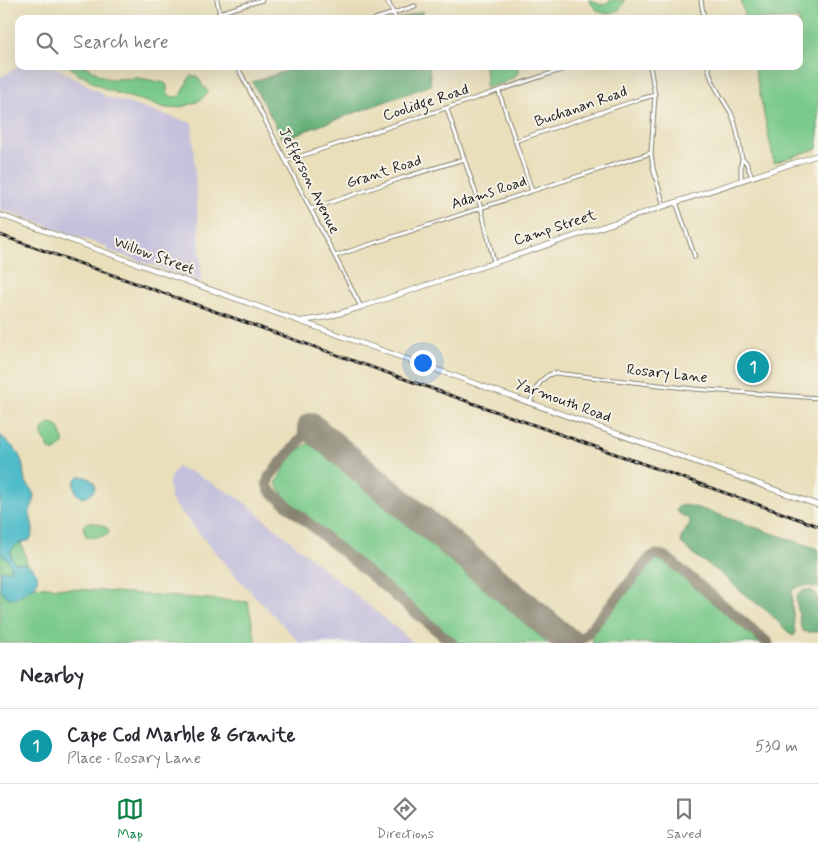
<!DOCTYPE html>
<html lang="en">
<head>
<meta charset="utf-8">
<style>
	body { margin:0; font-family:Mynerve,sans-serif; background:#f2f2f3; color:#2b2b33 }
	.you { position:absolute; left:422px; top:362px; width:18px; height:18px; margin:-12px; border:4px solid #fff; border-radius:50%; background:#1a73e8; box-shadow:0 0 0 8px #1a73e833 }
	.badge { display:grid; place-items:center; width:32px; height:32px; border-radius:50%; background:#0b8043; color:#fff; font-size:16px; font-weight:700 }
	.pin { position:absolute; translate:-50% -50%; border:2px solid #fff; box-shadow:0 1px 5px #0006 }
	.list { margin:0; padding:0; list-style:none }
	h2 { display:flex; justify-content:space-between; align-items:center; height:65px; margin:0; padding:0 20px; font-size:21px }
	h2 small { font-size:16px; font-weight:400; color:#7c7c81 }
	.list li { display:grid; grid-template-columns:32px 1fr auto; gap:15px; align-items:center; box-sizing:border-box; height:75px; padding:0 20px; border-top:1px solid #e1e1e2 }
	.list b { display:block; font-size:19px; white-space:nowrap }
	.list p { margin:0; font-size:16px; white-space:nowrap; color:#7c7c81 }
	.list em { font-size:16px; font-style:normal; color:#7c7c81 }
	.icon { flex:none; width:28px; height:28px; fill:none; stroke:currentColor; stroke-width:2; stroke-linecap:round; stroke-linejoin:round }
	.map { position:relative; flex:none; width:818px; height:643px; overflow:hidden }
	.search { position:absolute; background:#fff; box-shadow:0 5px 20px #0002; left:15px; right:15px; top:15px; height:55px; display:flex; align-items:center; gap:12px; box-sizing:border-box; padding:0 18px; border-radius:10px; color:#7c7c81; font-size:19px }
	.sheet { height:140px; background:#fff }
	nav { display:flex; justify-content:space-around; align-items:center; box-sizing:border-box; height:70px; border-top:1px solid #e1e1e2; background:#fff; font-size:14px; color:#7c7c81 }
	nav a { display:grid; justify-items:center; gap:2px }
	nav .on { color:#0b8043 }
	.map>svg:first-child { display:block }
	.industrial { fill:#c4c0db }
	.green { fill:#7aca8b; stroke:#4b7354 }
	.forest { fill:#63ae77; stroke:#40654a }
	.water { fill:#4fbcc9; stroke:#366c72 }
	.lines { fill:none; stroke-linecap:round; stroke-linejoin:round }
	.taxiway { stroke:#827e6c; stroke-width:11 }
	.runway { stroke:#827e6c; stroke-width:28 }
	.minor-casing { stroke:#827e6c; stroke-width:5 }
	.secondary-casing { stroke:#827e6c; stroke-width:6 }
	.minor { stroke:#fff; stroke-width:3 }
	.secondary { stroke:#fff; stroke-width:4.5 }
	.rail-casing { stroke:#1c1c1c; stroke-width:3 }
	.rail { stroke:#f7f3e8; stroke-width:1; stroke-dasharray:4; stroke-linecap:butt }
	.labels { text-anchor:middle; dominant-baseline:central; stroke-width:4; stroke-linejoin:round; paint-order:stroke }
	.street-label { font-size:15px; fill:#1c1c1c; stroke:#f7f3e8 }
</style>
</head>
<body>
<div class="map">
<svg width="818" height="643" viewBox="0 0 818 643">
	<rect width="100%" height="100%" fill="#f7f3e8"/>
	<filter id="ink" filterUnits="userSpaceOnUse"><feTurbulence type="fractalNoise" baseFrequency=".02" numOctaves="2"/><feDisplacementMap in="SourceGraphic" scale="10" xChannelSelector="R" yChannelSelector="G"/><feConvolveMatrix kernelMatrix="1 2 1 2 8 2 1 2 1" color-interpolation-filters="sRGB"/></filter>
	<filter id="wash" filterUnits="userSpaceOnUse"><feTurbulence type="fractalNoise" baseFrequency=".0096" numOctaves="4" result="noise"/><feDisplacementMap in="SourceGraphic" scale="20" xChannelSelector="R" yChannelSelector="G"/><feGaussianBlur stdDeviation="1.12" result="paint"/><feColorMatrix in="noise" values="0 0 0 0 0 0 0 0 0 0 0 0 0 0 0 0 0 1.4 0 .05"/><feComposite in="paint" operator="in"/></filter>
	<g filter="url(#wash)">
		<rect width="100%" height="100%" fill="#e9dfbb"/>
		<path class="industrial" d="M20,66H54L107,97L192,123L202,282L107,250V247L0,209V77Z
			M177,467L196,474L240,499L414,643H300L233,573L170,499L169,480Z"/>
		<path class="green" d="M589,0H592L600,5L605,4L611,0H625C623,4 622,8 619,10C608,19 594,11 589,0Z
			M741,0H818V148L774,163L754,66H799V19H745Z
			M69,66H86L100,75L109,79L139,78L165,83L167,86V93C170,97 174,97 179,97C186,91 185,82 191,76H197L203,86L209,92C206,95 203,98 200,100C193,105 174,109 166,108C161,107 156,104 151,103C137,99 95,89 87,77L79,75Z
			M485,66H518V73C510,81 497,87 486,86L485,85L486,76Z
			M48,423C57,423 61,428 62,437C63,440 64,442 62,445C60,448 58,449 55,451H52L49,449L42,435V430Z
			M309,443L548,643H459L301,511L285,497L276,484C283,469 293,451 309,443Z
			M0,472L34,586L248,602L256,643H0Z
			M87,522C95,523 103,524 109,530L108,534L100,537H87L85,534L83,526Z
			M658,559L662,560L667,563L762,643H593C589,637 593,633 597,628L651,562Z"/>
		<path class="forest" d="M423,11L424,19H398Z
			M301,66H429L431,85L283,139L252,82Z
			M687,505L708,511L818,549V588C807,585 802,584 792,590V603L795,633L794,636L791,635L768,612L744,594L719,572L697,557L681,543V538L690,523V520L677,512L676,510L679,506Z
			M804,590H810L815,593L818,600L816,606L818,612V632H804L801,628L796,598L801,591Z"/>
		<path class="water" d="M0,435C8,442 19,451 22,462C24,469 23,476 26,482C29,487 35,493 34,499C34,505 29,508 30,514C32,525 36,531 29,541C17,541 4,552 15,563C25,561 42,570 36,583C34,589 28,589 24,593C20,596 15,600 9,598C6,596 3,592 0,590V571L10,570L11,567L8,560L0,553Z
			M79,476C98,477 101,492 83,498C76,495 74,489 74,482Z"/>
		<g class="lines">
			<path class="taxiway" d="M311,427L269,477L267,484L269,490L452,643
				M565,639L575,641L584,637L649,559C654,554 660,554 667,558L768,643"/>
			<path class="runway" d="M311,427L570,643"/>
		</g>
	</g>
	<g filter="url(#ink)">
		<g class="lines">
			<defs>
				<path id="minor" d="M217,0L221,19
					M387,0L396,19
					M701,0L704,19
					M219,13L262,0
					M375,19L415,6
					M237,66L361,307
					M650,66L655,95L651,153L653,168L664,206
					M708,66C711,84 722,97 731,113C738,127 739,144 742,159L741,164V180
					M499,92L532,191
					M447,109L481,208L494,262
					M515,141L637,100L655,95
					M742,159L746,162L752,177
					M286,161L573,66
					M676,202L695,257
					M311,209L402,178L464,159
					M335,256L532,191L651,153
					M530,403C534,391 541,375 555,373L694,389L818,398"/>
				<path id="secondary" d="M0,215L818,505
					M301,321L327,317L361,307L818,155"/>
			</defs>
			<use href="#minor" class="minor-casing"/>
			<use href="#secondary" class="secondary-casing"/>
			<use href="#minor" class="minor"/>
			<use href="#secondary" class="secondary"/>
			<defs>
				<path id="rail" d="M0,235L818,526"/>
			</defs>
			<use href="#rail" class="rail-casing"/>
			<use href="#rail" class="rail"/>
		</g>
	</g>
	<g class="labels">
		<g class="street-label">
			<text transform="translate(426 103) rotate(-18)">Coolidge Road</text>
			<text transform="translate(581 107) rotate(-19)">Buchanan Road</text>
			<text transform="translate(384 172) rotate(-18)">Grant Road</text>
			<text transform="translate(309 181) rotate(63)">Jefferson Avenue</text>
			<text transform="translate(489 193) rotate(-18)">Adams Road</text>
			<text transform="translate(555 228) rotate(-18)">Camp Street</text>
			<text transform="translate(154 256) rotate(20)">Willow Street</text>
			<text transform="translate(667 374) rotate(6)">Rosary Lane</text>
			<text transform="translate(563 401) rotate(20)">Yarmouth Road</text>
		</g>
	</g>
</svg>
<div class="you"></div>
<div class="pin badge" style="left:753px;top:367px;background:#0f9aa8">1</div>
<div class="search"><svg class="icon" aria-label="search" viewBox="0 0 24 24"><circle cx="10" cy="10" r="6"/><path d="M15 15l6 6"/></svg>Search here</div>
</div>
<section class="sheet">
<h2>Nearby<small></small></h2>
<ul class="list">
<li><span class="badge" style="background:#0f9aa8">1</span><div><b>Cape Cod Marble &amp; Granite</b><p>Place · Rosary Lane</p></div><em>530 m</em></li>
</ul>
</section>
<nav>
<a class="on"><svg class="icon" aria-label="map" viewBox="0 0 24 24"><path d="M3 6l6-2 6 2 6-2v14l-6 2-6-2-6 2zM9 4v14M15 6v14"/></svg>Map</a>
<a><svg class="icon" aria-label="directions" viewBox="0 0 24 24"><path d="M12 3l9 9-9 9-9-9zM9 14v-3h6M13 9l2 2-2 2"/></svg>Directions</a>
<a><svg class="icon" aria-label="saved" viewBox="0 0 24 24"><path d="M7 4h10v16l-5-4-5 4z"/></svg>Saved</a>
</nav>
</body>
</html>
